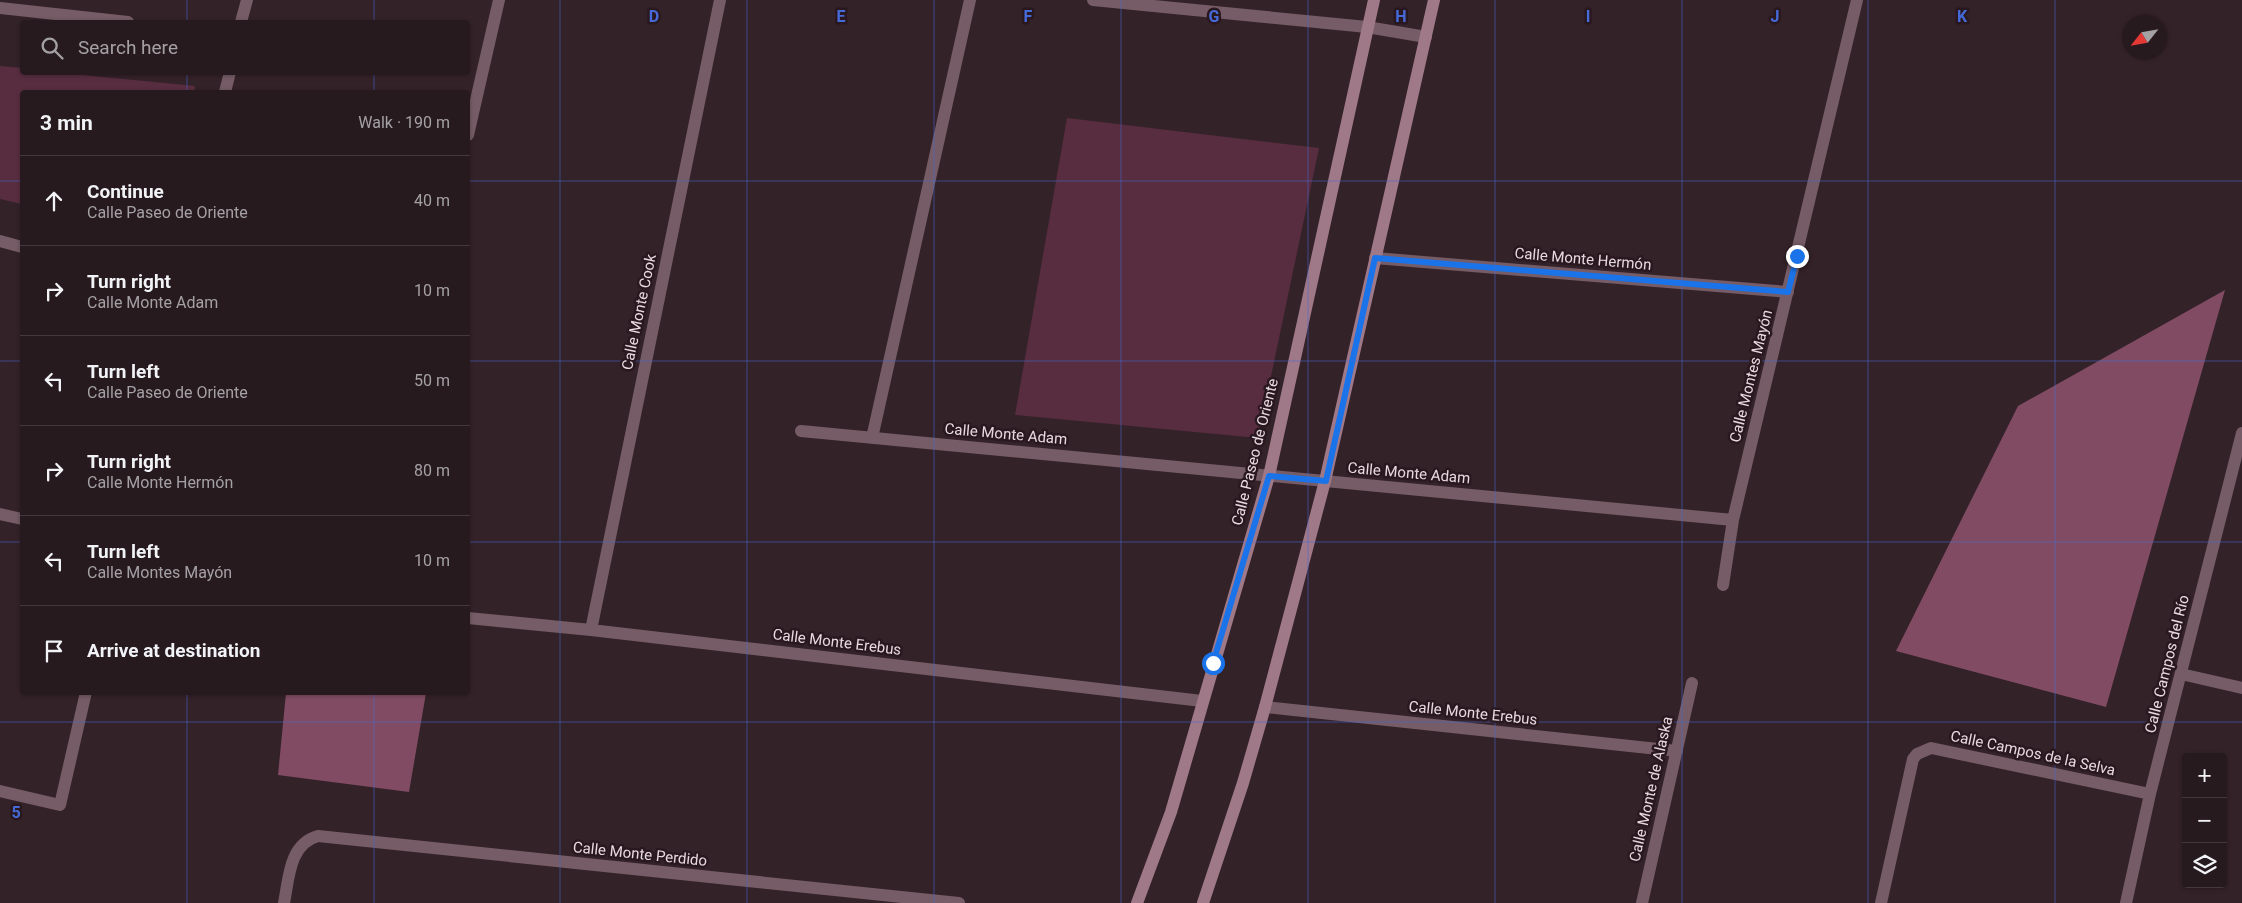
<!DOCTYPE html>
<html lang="en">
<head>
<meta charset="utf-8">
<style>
	body { margin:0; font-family:Roboto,sans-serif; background:#2f2328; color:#f1f3f6 }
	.controls { position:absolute; right:15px; bottom:15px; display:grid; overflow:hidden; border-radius:5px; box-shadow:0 1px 4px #0004 }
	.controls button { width:45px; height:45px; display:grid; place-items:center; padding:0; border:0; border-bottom:1px solid #43383d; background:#271a1f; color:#f1f3f6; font:25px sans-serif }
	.compass { position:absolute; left:2122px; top:15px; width:45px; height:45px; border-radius:50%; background:#271a1f; box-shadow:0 1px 4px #0004; rotate:239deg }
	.stop { position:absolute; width:15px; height:15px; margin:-11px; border:4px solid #1a73e8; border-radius:50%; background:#fff }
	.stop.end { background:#1a73e8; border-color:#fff; box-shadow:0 1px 5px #0008 }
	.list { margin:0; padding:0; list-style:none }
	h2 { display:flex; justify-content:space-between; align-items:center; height:65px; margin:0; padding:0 20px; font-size:21px }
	h2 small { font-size:16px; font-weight:400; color:#a4a1a4 }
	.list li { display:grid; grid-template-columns:32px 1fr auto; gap:15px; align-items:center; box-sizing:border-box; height:90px; padding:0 20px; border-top:1px solid #43383d }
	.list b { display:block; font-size:19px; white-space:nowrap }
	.list p { margin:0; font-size:16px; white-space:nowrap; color:#a4a1a4 }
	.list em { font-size:16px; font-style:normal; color:#a4a1a4 }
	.icon { flex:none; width:28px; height:28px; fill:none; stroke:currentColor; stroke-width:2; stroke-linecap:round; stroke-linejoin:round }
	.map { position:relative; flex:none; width:2242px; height:903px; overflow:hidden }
	.search { position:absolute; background:#271a1f; box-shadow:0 1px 4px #0004; left:20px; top:20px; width:450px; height:55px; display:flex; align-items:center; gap:12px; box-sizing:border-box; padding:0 18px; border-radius:5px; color:#a4a1a4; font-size:19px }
	.panel { position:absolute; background:#271a1f; box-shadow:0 1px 4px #0004; left:20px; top:90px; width:450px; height:605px; border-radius:5px }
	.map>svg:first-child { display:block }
	.green { fill:#582d40 }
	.water { fill:#814c63 }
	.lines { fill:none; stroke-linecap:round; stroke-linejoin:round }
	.street { stroke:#755c66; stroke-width:12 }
	.secondary { stroke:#a07989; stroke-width:12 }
	.route { stroke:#1a73e8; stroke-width:6 }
	.grid { fill:none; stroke:#456ad9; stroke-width:1; stroke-opacity:0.55 }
	.labels { text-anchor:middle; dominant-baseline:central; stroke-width:5; stroke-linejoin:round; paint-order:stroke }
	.street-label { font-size:15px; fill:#e7dadf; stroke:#2a1820 }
	.grid-label { font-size:16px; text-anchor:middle; font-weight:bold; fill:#456ad9; stroke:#2a1820; stroke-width:5; stroke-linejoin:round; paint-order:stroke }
</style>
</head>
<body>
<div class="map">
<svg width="2242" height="903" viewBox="0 0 2242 903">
	<rect width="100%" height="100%" fill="#342229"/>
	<path class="green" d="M0,66L22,68V72L62,73L195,86L194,92H22V204L0,199Z
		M1067,118L1319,148L1258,438L1015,415Z"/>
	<path class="water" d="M2225,290L2106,707L1896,651L2018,406Z
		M286,693H426L409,792L278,775Z"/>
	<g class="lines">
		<path class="street" d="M1093,0L1367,27L1426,37
			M0,8L128,22
			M241,22L247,0
			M225,92L230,72
			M468,135L499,0
			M0,241L22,247
			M1375,258L1788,292
			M801,431L1733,520
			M872,438L970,0
			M0,514L22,519
			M1723,585L1733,520L1857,0
			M468,618L591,630L1202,701
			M591,630L720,0
			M2181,674L2242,688
			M1265,707L1677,751
			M0,791L60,805L86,692
			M284,903C289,878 289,844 318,836L959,903
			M1642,903L1692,683
			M1881,903L1913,759L1917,754L1931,748L2150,794
			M2126,903L2150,794L2242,433"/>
		<path class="secondary" d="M1137,903L1171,812L1269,476L1374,0
			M1203,903L1243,783L1265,707L1325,481L1434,0"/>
	</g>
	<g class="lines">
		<path class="route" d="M1213,663L1269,476L1326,481L1375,258L1788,292L1797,256"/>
	</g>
	<path class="grid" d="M187,0V22M374,0V22M560,0V903M747,0V903M934,0V903M1121,0V903M1308,0V903M1495,0V903M1682,0V903M1868,0V903M2055,0V903M187,72V92M374,72V92M0,181H22M468,181H2242M0,361H22M468,361H2242M0,542H22M468,542H2242M187,692V903M374,692V903M0,722H2242"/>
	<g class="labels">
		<g class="street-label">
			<text transform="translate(1583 259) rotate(5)">Calle Monte Hermón</text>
			<text transform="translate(639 312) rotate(-78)">Calle Monte Cook</text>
			<text transform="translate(1751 376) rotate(-76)">Calle Montes Mayón</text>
			<text transform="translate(1006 434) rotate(5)">Calle Monte Adam</text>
			<text transform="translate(1255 452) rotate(-76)">Calle Paseo de Oriente</text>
			<text transform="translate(1409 473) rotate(5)">Calle Monte Adam</text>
			<text transform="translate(837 642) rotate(7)">Calle Monte Erebus</text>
			<text transform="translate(2167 664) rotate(-76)">Calle Campos del Río</text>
			<text transform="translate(1473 713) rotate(6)">Calle Monte Erebus</text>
			<text transform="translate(2033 753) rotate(12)">Calle Campos de la Selva</text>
			<text transform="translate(1651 789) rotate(-77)">Calle Monte de Alaska</text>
			<text transform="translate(640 854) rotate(6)">Calle Monte Perdido</text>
		</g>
	</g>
	<g class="grid-label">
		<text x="654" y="22">D</text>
		<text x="841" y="22">E</text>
		<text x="1028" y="22">F</text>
		<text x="1214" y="22">G</text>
		<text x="1401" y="22">H</text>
		<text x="1588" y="22">I</text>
		<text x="1775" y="22">J</text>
		<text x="1962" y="22">K</text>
		<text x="16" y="818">5</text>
	</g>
</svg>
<div class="controls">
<button>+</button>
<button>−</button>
<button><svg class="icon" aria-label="layers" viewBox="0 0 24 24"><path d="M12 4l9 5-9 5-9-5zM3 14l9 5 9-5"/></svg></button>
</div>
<svg class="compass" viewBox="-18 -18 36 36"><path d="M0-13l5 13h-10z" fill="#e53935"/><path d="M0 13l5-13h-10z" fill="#a4a1a4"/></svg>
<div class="stop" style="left:1213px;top:663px"></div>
<div class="stop end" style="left:1797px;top:256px"></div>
<div class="search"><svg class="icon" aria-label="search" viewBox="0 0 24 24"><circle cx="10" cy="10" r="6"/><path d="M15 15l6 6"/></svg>Search here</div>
<section class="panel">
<h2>3 min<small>Walk · 190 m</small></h2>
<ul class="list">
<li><svg class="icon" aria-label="ahead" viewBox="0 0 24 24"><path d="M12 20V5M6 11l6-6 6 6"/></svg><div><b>Continue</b><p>Calle Paseo de Oriente</p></div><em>40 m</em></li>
<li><svg class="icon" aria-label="right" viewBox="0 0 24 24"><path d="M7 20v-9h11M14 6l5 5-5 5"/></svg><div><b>Turn right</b><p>Calle Monte Adam</p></div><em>10 m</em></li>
<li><svg class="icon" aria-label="left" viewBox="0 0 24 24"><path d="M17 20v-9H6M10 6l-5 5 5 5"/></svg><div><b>Turn left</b><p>Calle Paseo de Oriente</p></div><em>50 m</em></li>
<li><svg class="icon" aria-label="right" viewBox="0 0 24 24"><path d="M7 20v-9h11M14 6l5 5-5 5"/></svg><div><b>Turn right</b><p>Calle Monte Hermón</p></div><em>80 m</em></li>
<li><svg class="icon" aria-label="left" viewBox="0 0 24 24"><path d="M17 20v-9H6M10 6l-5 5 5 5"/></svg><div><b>Turn left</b><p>Calle Montes Mayón</p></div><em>10 m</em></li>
<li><svg class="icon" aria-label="arrive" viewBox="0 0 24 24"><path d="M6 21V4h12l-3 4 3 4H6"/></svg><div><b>Arrive at destination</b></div></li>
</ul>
</section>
</div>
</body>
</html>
